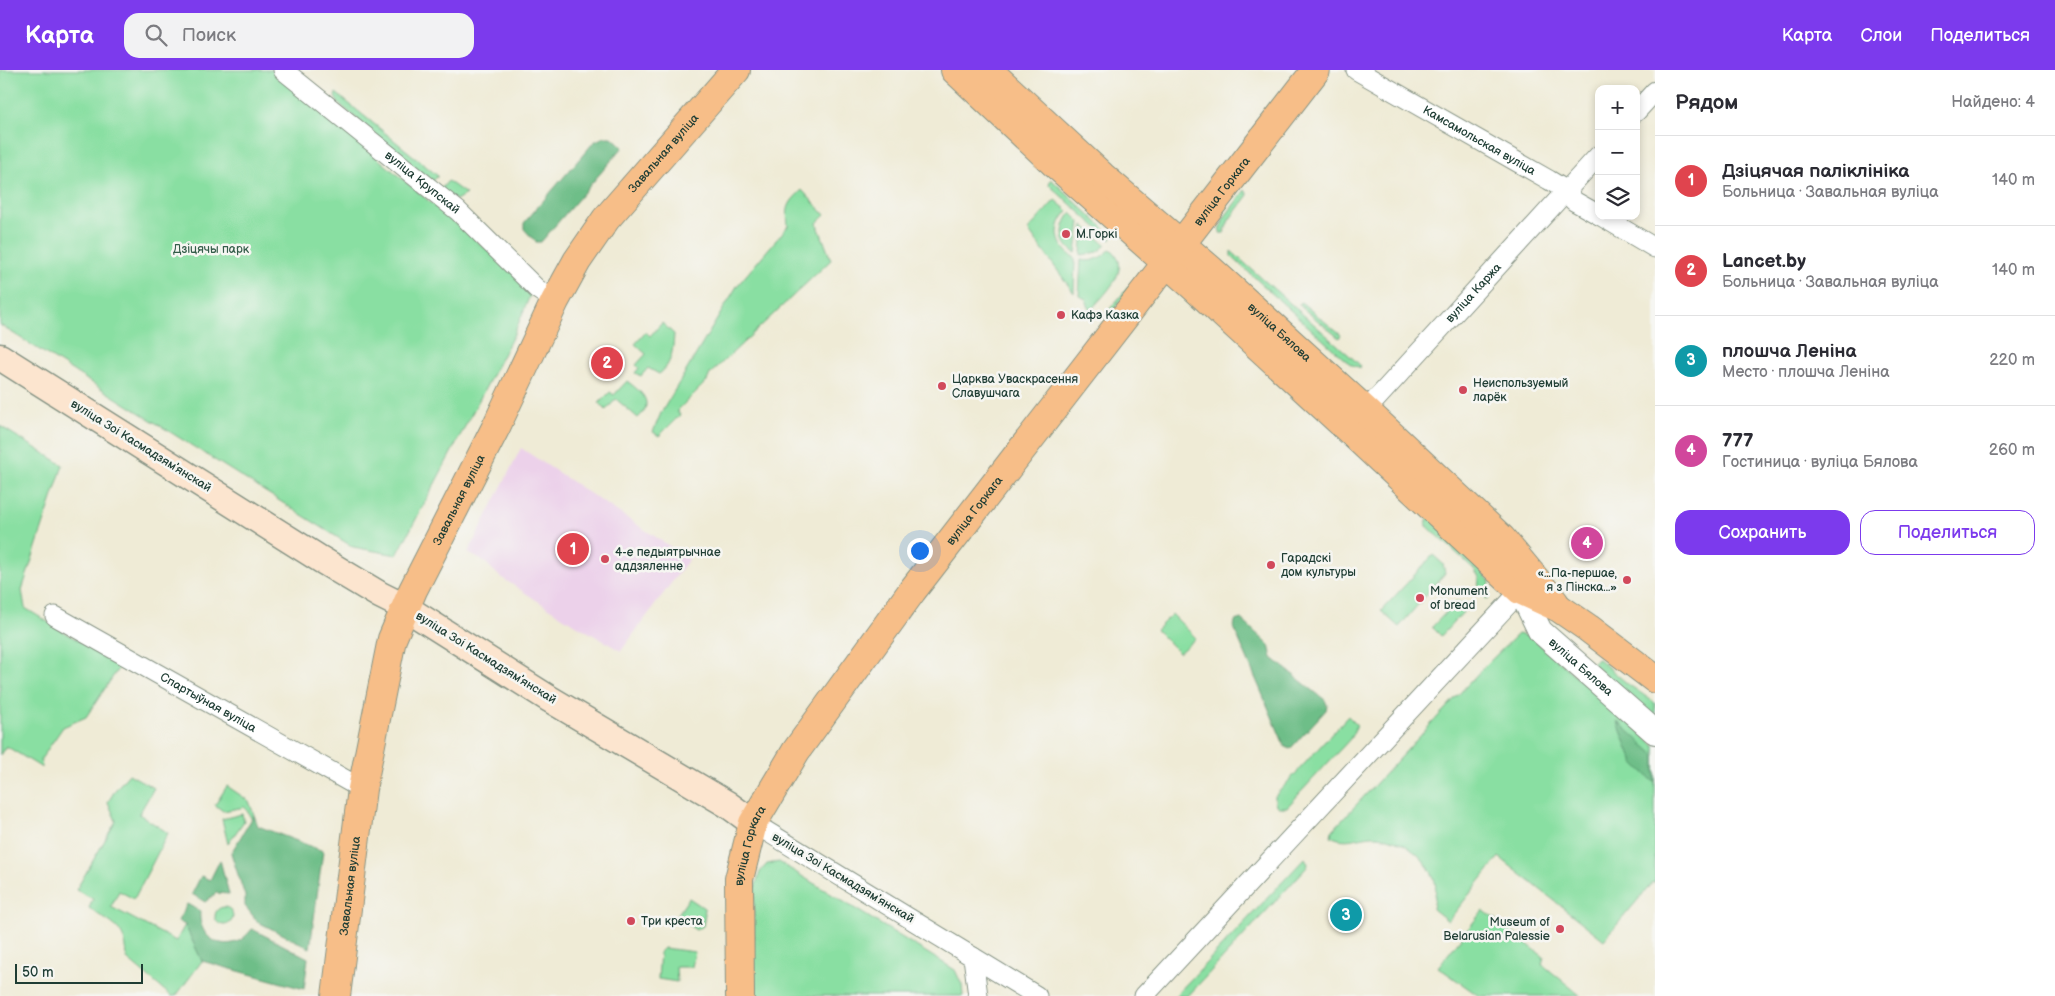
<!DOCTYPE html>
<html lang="ru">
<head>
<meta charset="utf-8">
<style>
	body { margin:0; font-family:"Balsamiq Sans",sans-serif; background:#f2f2f3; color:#2b2b33 }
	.controls { position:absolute; right:15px; top:15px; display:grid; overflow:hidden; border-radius:10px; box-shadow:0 2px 8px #0003 }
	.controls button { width:45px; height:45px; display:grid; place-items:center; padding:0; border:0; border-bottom:1px solid #e1e1e2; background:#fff; color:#2b2b33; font:25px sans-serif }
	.scale { position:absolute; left:15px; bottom:12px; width:128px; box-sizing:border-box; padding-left:5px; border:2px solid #1f3d34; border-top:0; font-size:14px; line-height:18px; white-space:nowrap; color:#1f3d34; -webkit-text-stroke:4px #f6f6f2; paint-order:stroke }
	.you { position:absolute; left:919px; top:480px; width:18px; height:18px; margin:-12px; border:4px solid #fff; border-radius:50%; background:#1a73e8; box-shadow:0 0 0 8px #1a73e833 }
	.badge { display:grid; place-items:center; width:32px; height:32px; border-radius:50%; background:#7c3aed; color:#fff; font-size:16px; font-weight:700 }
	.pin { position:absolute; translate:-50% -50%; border:2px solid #fff; box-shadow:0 1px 5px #0006 }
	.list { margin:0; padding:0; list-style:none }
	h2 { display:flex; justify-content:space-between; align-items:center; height:65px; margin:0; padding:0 20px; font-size:21px }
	h2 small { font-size:16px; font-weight:400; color:#7c7c81 }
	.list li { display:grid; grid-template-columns:32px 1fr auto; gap:15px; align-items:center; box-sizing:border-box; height:90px; padding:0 20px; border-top:1px solid #e1e1e2 }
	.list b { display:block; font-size:19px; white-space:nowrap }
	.list p { margin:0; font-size:16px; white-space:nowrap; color:#7c7c81 }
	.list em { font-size:16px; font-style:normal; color:#7c7c81 }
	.actions { display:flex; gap:10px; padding:15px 20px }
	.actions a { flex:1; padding:11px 0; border:1px solid #7c3aed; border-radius:15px; text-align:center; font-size:18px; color:#7c3aed }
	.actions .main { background:#7c3aed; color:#fff }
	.icon { flex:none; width:28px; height:28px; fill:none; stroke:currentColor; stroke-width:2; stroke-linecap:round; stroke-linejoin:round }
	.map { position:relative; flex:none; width:1655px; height:926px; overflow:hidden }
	header { display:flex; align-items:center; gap:30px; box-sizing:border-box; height:70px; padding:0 25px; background:#7c3aed; color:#fff }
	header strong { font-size:24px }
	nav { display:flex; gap:28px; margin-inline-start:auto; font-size:18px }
	.search { width:350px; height:45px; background:#f2f2f3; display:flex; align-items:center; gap:12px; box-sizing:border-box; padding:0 18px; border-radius:15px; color:#7c7c81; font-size:19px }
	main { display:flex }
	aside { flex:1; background:#fff }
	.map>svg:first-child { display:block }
	.built { fill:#ecd1ea }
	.green { fill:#89dfa2; stroke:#548e6b }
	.forest { fill:#6ebe88; stroke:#467e5e }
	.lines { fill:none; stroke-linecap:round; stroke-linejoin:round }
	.minor-casing { stroke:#879485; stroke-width:21 }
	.tertiary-casing { stroke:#879485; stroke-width:26 }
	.secondary-casing { stroke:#879485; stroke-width:29 }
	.primary-casing { stroke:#879485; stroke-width:30 }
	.minor { stroke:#fff; stroke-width:19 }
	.tertiary { stroke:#fff; stroke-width:24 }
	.secondary { stroke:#fce5cf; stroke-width:26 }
	.primary { stroke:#f7be88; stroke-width:28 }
	.poi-dot { fill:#d1495b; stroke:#f6f6f2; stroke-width:2 }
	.labels { text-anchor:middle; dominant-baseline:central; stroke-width:5; stroke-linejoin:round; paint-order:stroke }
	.street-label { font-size:12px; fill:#1f3d34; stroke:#f6f6f2 }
	.poi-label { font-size:12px; fill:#1f3d34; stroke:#f6f6f2; text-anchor:start }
	.park-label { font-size:12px; fill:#345d4a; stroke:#f6f6f2 }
</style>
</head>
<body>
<header>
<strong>Карта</strong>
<div class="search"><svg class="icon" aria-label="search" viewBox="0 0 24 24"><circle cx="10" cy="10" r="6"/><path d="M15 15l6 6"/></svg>Поиск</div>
<nav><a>Карта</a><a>Слои</a><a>Поделиться</a></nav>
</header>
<main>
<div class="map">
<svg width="1655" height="926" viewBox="0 0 1655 926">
	<rect width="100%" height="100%" fill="#f6f6f2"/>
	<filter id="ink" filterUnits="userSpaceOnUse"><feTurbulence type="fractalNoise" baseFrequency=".02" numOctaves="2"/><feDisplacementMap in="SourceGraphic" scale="10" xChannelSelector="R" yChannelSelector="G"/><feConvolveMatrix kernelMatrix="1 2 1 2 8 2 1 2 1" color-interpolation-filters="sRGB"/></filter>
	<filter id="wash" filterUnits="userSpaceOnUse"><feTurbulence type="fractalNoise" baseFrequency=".0096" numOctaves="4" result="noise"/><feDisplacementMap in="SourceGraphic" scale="20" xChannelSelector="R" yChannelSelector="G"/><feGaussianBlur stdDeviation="1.12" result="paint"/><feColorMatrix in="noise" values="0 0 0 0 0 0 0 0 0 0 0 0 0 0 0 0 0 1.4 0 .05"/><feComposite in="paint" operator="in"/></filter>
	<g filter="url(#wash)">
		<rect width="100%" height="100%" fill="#efebd6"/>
		<path class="built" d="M521,378L689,489L621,581L564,548L499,506L485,492L468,483Z"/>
		<path class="green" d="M0,0H272L533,218L514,264L397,485L353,477L0,255Z
			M336,23L438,106L432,112L338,33L335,27Z
			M1050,110H1052L1112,166L1111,170L1049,115Z
			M448,111L466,124L456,130L440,120Z
			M802,120L825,145L817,153L831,190L710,304L707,311L677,341L680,345L659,366L653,362L661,343L737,216L788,156C786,137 788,133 802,120Z
			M1245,120L1248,125L1229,150L1224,163H1220L1223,149Z
			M1055,130L1068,141C1052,157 1056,177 1075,188L1074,223L1028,160Z
			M1071,143L1080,152L1076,183C1059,175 1060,156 1071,143Z
			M1083,155L1106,175L1098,182L1081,185Z
			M1111,179C1134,199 1104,224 1090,241L1086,229L1079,226L1081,190C1094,193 1102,187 1111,179Z
			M1231,181L1359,294L1361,298L1352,295L1345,290L1231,186Z
			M1136,212L1105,250L1104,246L1130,215Z
			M1301,232L1341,265L1339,268L1299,235Z
			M662,253L674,264C673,279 672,295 659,304L648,298L641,306L635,303L639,298L636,295L646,284L635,274L646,262L650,266Z
			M627,311C640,321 656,332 638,348L616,329L606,340L599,333L610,322L614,325Z
			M0,356L63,395L22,520L25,538L120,596L86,647L63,657L41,689L42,698L6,676L0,685Z
			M1429,444L1490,511L1488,530L1478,521L1479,507L1474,499L1426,455Z
			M1433,485L1443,494L1445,503L1399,557L1381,541Z
			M1457,531L1466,539L1441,566L1432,557Z
			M1172,544L1196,568L1179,583L1156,560Z
			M1518,564L1531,567L1655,675V813L1653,812L1604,870L1499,787L1448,851L1433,839C1434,831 1437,820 1435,812C1428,787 1401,768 1377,766C1361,765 1347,775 1331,766L1332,761L1484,597Z
			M1597,588L1628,614L1655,633V649L1592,594Z
			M1348,646L1357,655L1350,669L1287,737H1279L1275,734V726Z
			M129,704L154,718L139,744L168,763L134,829L119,821L111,837L176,871L185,855L202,891L176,926H171L127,889C126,855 113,856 89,838L93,829L76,820L116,751L108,732L116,719Z
			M227,716L249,731L254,745L252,750L245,737L223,741L215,735Z
			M242,744L244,751L228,774L222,749Z
			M1305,788L1308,794L1307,797L1188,926H1175Z
			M779,792L955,900L962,915L963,926H753L754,820L760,802L767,794Z
			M689,828L704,838L705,844L703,856L696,860L676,847Z
			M215 846a9 9 0 1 1 18 0a9 9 0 1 1-18 0Z
			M1483,840L1544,887L1542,894L1581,926H1479L1438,897Z
			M664,878L695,882L692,897H676L677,912L658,909L660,882Z"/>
		<path class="forest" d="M604,67H612L623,77L541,172H536L524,159V153L594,72Z
			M1241,549L1269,575L1272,588L1325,630L1327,635L1326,640L1290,679L1285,677L1234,558L1235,551Z
			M1617,651L1655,685V713L1634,693Z
			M254,745L258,756L323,781L310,878L258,852L245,836V826L231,783Z
			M220,790L229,824L216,823L205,832L192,824L201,806L210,810Z
			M187,834L200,841C198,861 212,877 233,873C242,871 247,865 252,859L308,888L304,919L202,891L185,855L178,851Z"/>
	</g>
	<g filter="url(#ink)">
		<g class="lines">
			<defs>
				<g id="minor">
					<path id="s1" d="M283,0L458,141L537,219L555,231"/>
					<path id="s2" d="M1356,0L1549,110L1567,121L1574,131L1599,145"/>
					<path d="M1636,42L1655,21"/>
					<path d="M1601,146L1655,178"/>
					<path id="s3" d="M1358,349L1599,85"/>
					<path id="s4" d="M55,546L362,719"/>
					<path d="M753,753L1037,926"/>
					<path d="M973,887L978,926"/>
					<path d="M1144,926L1528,513"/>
				</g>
				<g id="tertiary">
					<path id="s5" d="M1520,520L1540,561L1655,662"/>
				</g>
				<path id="secondary" d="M0,287L320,489L380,525L406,538L548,628L727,734L753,753"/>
				<g id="primary">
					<path d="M955,0L1054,93L1194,217L1348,359L1520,520L1559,538L1588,558L1655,609"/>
					<path id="s6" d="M988,0L1102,106L1210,199L1366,341L1502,469L1555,533"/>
					<path id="s7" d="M336,926L362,719L392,569L413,520L496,357L555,231L577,191L606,149L736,0"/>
					<path id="s8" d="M740,926L739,809L753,753L796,681L912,521L1316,0"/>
				</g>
			</defs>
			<use href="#minor" class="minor-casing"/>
			<use href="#tertiary" class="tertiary-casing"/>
			<use href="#secondary" class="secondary-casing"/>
			<use href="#primary" class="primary-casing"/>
			<use href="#minor" class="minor"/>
			<use href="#tertiary" class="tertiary"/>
			<use href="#secondary" class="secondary"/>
			<use href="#primary" class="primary"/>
		</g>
	</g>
	<g class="poi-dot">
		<circle cx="1066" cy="164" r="5"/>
		<circle cx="1061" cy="245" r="5"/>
		<circle cx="942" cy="316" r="5"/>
		<circle cx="1463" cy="320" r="5"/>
		<circle cx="605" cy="489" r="5"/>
		<circle cx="1271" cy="495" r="5"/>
		<circle cx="1627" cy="510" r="5"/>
		<circle cx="1420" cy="528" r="5"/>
		<circle cx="631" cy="851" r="5"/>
		<circle cx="1560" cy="859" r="5"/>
	</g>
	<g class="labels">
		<g class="street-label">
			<text stroke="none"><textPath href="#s2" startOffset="142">Камсамольская вуліца</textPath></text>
			<text stroke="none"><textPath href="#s7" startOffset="921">Завальная вуліца</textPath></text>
			<text stroke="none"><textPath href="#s1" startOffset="179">вуліца Крупскай</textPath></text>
			<text stroke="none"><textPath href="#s8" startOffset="962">вуліца Горкага</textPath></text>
			<text stroke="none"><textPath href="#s3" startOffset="171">вуліца Каржа</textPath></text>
			<text stroke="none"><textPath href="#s6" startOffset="392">вуліца Бялова</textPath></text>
			<text transform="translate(141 376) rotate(32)">вуліца Зоі Касмадзямʼянскай</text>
			<text stroke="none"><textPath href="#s7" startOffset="516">Завальная вуліца</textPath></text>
			<text stroke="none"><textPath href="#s8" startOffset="558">вуліца Горкага</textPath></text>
			<text transform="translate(486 588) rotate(32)">вуліца Зоі Касмадзямʼянскай</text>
			<text stroke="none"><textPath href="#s5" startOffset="100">вуліца Бялова</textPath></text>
			<text stroke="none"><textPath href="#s4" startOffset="176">Спартыўная вуліца</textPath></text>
			<text stroke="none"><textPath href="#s8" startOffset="152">вуліца Горкага</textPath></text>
			<text transform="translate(843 808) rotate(31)">вуліца Зоі Касмадзямʼянскай</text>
			<text stroke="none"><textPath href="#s7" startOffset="111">Завальная вуліца</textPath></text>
		</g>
		<g class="poi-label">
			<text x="1076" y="164">М.Горкі</text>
			<text x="1071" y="245">Кафэ Казка</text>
			<text x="952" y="309">Царква Уваскрасення<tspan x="952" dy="14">Славушчага</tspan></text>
			<text x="1473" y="313">Неиспользуемый<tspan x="1473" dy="14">ларёк</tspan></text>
			<text x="615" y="482">4-е педыятрычнае<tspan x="615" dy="14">аддзяленне</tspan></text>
			<text x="1281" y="488">Гарадскі<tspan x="1281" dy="14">дом культуры</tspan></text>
			<text x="1617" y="503" text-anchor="end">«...Па-першае,<tspan x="1617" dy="14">я з Пінска...»</tspan></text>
			<text x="1430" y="521">Monument<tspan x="1430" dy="14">of bread</tspan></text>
			<text x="641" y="851">Три креста</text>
			<text x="1550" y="852" text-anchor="end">Museum of<tspan x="1550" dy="14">Belarusian Palessie</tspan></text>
		</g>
		<g class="park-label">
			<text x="211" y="179">Дзіцячы парк</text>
		</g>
	</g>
</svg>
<div class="controls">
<button>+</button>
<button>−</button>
<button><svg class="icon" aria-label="layers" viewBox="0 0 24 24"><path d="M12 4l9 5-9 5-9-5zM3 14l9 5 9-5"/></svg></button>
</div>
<div class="scale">50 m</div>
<div class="you"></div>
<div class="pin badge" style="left:573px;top:479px;background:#e0444e">1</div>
<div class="pin badge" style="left:607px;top:293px;background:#e0444e">2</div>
<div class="pin badge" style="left:1346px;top:845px;background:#0f9aa8">3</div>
<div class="pin badge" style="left:1587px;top:473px;background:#d1479c">4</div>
</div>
<aside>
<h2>Рядом<small>Найдено: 4</small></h2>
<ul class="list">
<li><span class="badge" style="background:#e0444e">1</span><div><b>Дзіцячая паліклініка</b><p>Больница · Завальная вуліца</p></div><em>140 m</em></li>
<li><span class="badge" style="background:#e0444e">2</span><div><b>Lancet.by</b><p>Больница · Завальная вуліца</p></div><em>140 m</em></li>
<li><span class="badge" style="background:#0f9aa8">3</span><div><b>плошча Леніна</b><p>Место · плошча Леніна</p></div><em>220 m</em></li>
<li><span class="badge" style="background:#d1479c">4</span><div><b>777</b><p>Гостиница · вуліца Бялова</p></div><em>260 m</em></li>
</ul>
<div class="actions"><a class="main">Сохранить</a><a>Поделиться</a></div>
</aside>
</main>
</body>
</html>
